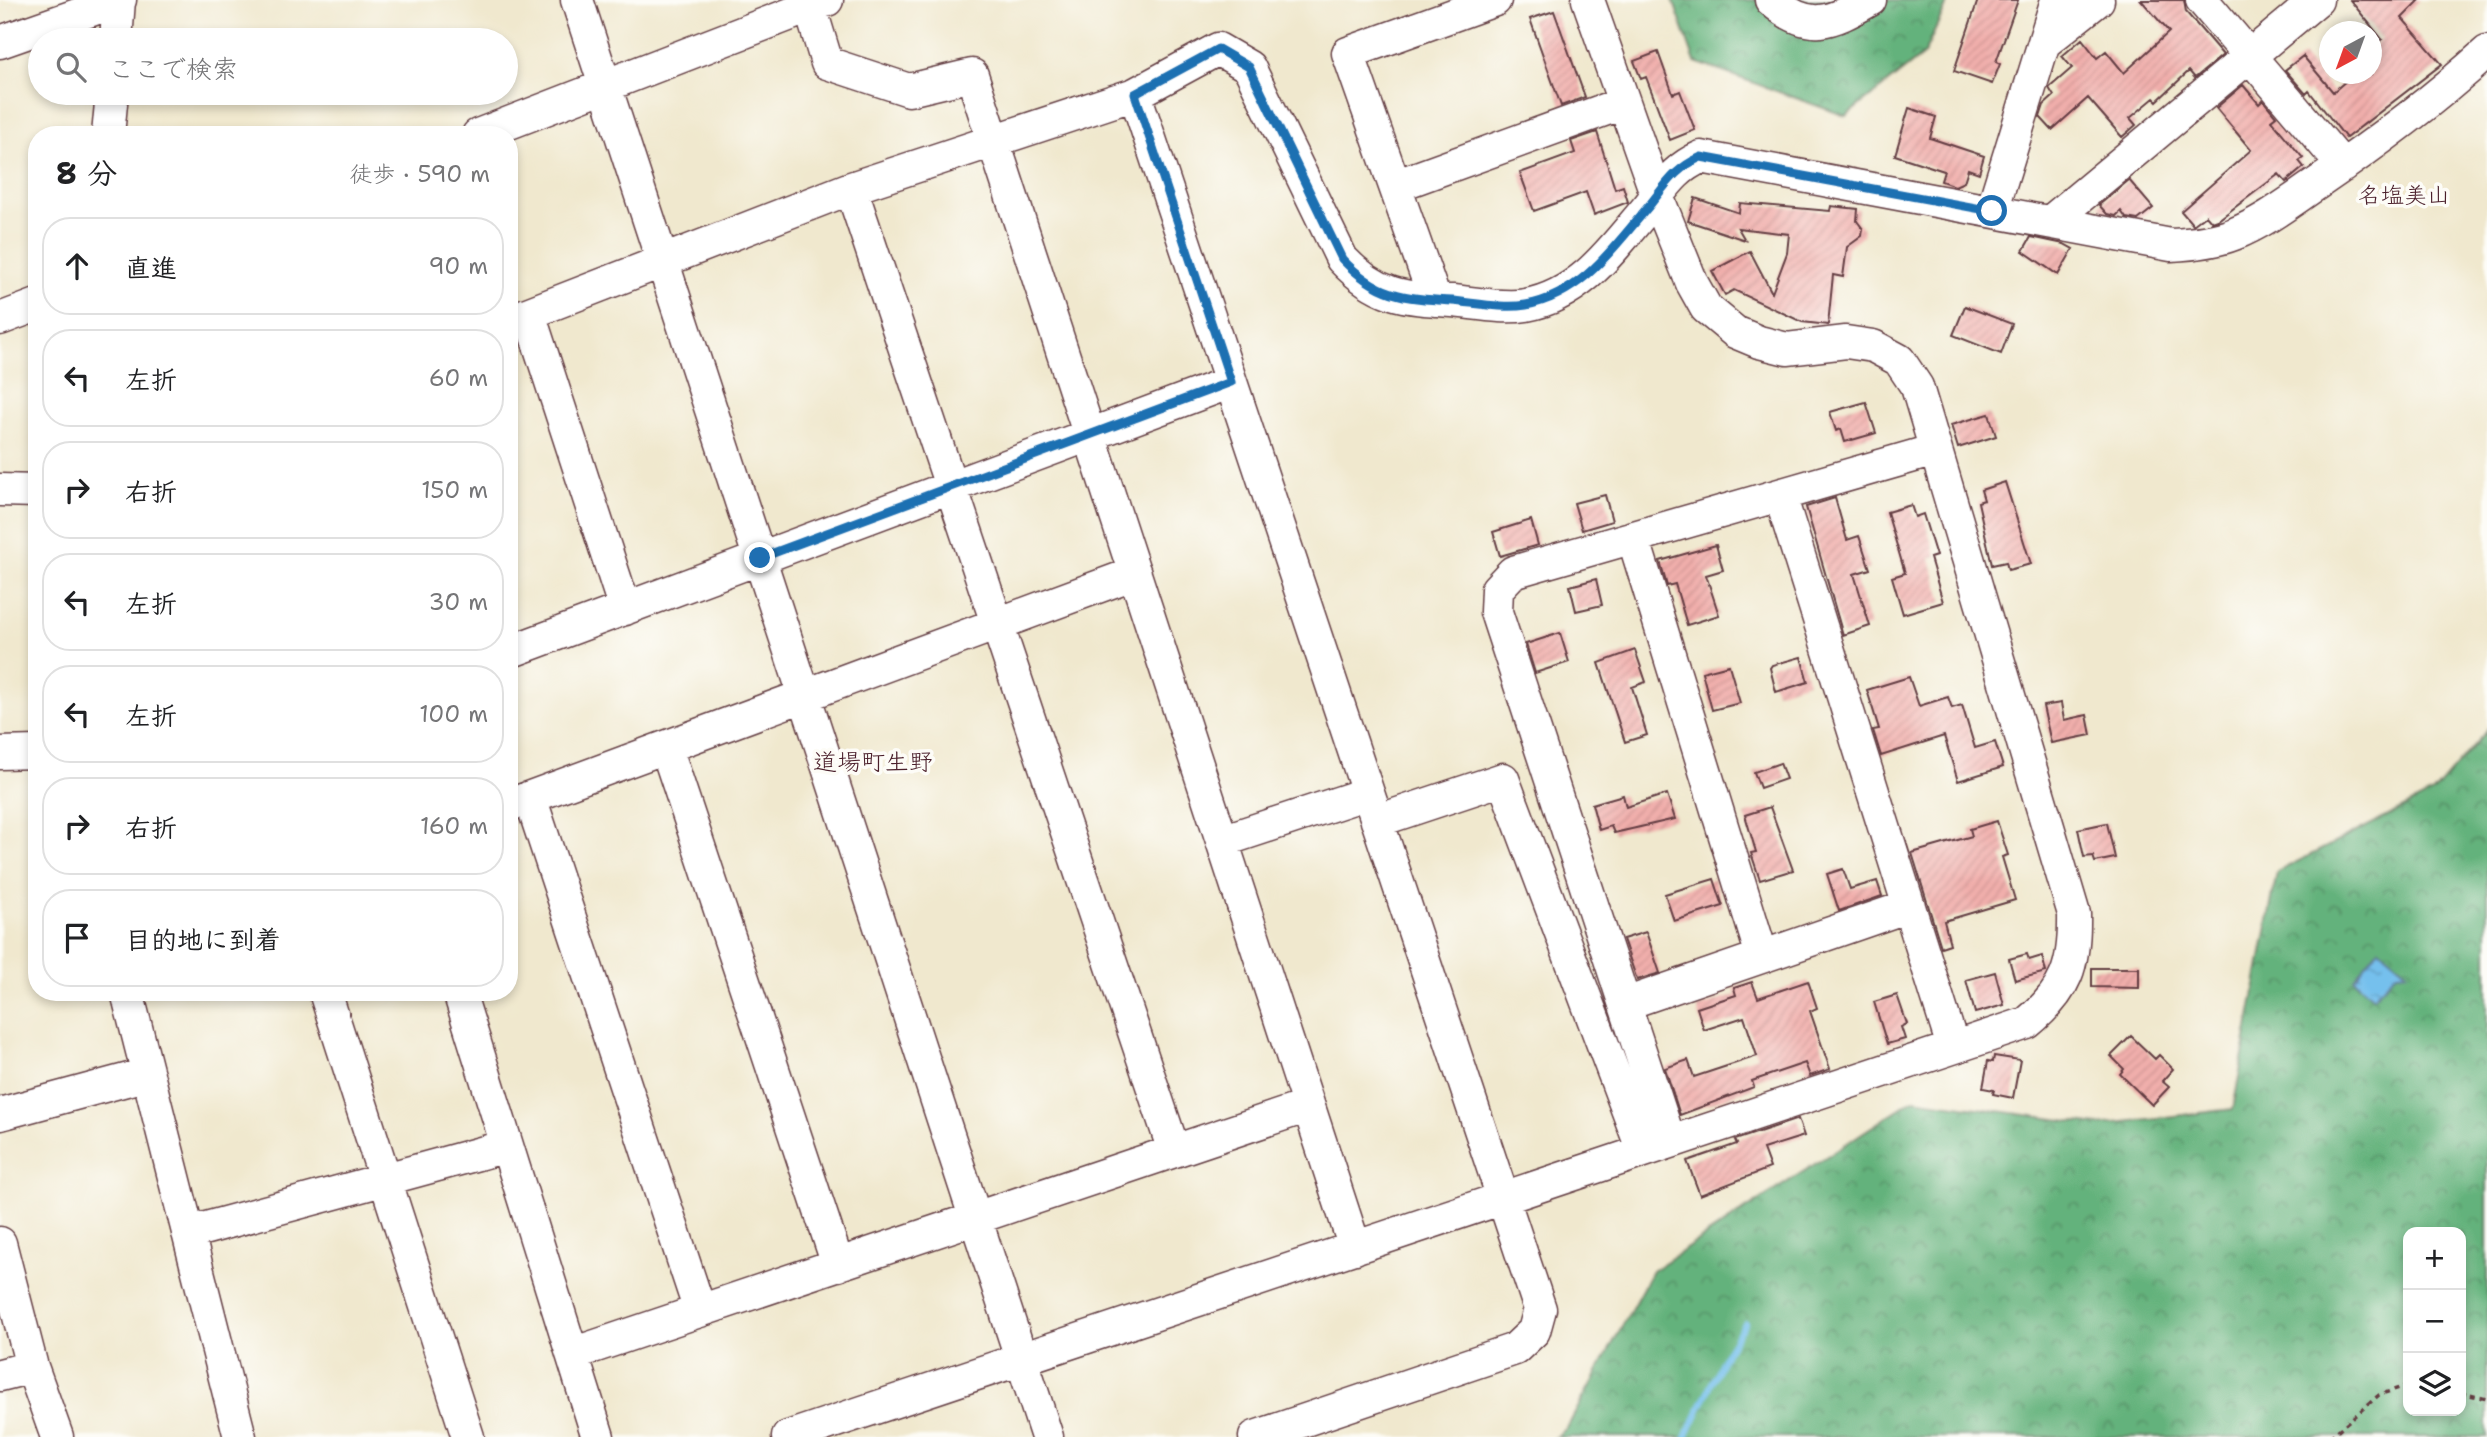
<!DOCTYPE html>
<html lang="ja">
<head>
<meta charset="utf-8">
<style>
	body { margin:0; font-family:"Shantell Sans","Klee One",sans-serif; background:#f2f2f2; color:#202124 }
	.controls { position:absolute; right:21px; bottom:21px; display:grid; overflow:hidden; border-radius:14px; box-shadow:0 4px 10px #0003 }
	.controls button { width:63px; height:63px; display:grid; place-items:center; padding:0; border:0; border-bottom:2px solid #e0e0e0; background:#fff; color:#202124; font:35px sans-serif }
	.compass { position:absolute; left:2319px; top:21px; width:63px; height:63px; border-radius:50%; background:#fff; box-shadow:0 4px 10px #0003; rotate:221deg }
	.stop { position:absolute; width:21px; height:21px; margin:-16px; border:5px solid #1f6fb2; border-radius:50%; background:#fff }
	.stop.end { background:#1f6fb2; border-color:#fff; box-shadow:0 2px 7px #0008 }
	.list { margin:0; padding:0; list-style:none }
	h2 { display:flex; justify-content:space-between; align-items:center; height:91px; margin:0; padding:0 28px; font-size:30px }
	h2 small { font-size:23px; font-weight:400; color:#757577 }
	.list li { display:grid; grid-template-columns:46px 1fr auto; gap:21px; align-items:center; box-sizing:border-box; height:98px; margin:0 14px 14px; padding:0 14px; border:2px solid #e0e0e0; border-radius:28px }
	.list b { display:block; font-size:26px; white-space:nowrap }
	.list em { font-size:23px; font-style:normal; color:#757577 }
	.icon { flex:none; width:38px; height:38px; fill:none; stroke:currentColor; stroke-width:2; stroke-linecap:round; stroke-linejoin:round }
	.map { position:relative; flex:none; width:2487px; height:1437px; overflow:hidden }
	.search { position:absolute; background:#fff; box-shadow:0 4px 10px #0003; left:28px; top:28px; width:490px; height:77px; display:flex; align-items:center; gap:18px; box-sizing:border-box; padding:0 24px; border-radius:38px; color:#757577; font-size:26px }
	.panel { position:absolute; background:#fff; box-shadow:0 4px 10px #0003; left:28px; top:126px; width:490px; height:875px; border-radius:28px }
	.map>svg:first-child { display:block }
	.forest { fill:url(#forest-crowns); stroke:#576854; stroke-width:2; fill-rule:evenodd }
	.water { fill:url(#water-ripples); stroke:#5f708c; stroke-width:2 }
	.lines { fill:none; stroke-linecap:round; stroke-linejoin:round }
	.stream { stroke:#74c0ed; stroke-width:6 }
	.building { fill:url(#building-hatch) }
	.minor-casing { stroke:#633d43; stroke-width:35 }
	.path { stroke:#633d43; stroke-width:3.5; stroke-dasharray:5 5; stroke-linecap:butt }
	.minor { stroke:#fff; stroke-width:32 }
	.route { stroke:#1f6fb2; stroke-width:9 }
	.labels { text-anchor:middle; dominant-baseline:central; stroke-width:7; stroke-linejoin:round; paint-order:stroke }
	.neighbourhood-label { font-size:23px; fill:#4a1f2b; stroke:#fdfcf7 }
	.quarter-label { font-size:24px; fill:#4a1f2b; stroke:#fdfcf7 }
</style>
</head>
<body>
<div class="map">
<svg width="2487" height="1437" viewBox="0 0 2487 1437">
	<defs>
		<pattern id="forest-crowns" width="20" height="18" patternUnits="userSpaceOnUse" patternTransform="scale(1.75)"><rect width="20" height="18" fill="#64b27c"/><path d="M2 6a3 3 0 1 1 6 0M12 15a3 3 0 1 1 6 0" fill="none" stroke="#549066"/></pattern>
		<pattern id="water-ripples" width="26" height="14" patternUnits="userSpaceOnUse" patternTransform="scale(1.75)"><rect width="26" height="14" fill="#74c0ed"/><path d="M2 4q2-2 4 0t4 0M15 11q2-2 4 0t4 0" fill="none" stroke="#619bc0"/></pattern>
		<pattern id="building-hatch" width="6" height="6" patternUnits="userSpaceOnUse" patternTransform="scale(1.75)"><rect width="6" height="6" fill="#f1afac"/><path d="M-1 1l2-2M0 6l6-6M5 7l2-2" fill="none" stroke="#d09694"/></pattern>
	</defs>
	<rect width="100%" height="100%" fill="#fdfcf7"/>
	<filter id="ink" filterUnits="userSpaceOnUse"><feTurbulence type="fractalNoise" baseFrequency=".0143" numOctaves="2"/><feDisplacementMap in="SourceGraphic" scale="14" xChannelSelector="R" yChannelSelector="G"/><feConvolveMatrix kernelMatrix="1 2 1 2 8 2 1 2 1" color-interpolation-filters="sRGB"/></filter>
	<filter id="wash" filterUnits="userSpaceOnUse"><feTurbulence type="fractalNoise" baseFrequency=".00686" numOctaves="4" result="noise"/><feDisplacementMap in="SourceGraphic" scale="28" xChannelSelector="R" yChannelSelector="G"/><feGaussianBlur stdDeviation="1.57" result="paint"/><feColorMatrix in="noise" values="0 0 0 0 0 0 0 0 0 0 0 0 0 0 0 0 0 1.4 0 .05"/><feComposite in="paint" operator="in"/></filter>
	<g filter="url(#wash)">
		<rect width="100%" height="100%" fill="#f0e8ce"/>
		<path class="forest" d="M1673,0H1949L1924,54L1846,116L1695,62Z
			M2487,730V1437H1556L1567,1428L1652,1271L1914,1099L2098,1125L2233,1109L2277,872L2433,793ZM2408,1232H2461V1411H2408Z"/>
		<path class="water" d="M2379,948L2408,972L2397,973L2373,997L2354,979Z"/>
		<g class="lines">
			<path class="stream" d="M1686,1437L1726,1353L1745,1323"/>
		</g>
		<g id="blocks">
			<path class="building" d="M1978,0H2018L1996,62L2000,64L1992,84L1954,71Z
				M2141,0H2184L2186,12L2223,55L2195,78L2189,71L2157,101L2154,98L2130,118L2136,125L2122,137L2088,98L2052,130L2040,117L2044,105L2054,96L2049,88L2072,68L2062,56L2082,39L2097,58L2106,51L2124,73L2169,32Z
				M2350,0H2420L2402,18L2442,64L2346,138L2309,91L2306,94L2285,70L2303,56L2333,92L2354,74H2371V48L2382,39Z
				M1554,11L1585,97L1561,106L1530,19Z
				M1658,52L1673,94L1680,91L1695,130L1670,140L1646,77L1641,79L1634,61Z
				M2243,85L2259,104L2263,100L2276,116L2271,120L2303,158L2299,161L2304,167L2286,182L2279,174L2218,220L2212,222L2206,215L2193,225L2181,211L2251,150L2216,108Z
				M1909,108L1936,117L1930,138L1984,156L1979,173L1968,169L1964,182L1955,186L1941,181L1944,171L1895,155Z
				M1597,132L1615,189L1623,186L1628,202L1594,215L1586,192L1534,211L1520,173L1575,153L1571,141Z
				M2129,180L2153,208L2138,220L2126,218L2121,211L2116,216L2107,214L2099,205Z
				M1695,198L1739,213L1740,203L1830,211L1831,206L1858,209L1857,221L1863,229L1862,236L1847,247L1843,277L1833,275L1828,325L1802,322L1734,290L1725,295L1712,271L1750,251L1772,293L1787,253L1789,234L1738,228L1745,240L1688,221Z
				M2031,237L2064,244L2073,249L2058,275L2023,251Z
				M1965,306L2012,324L2001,354L1953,335Z
				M1866,402L1876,433L1845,442L1841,429L1836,431L1830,412Z
				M1989,414L1996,436L1958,448L1951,425Z
				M2005,482L2031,564L2008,570L2006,562L1992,565L1978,502L1984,500L1981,490Z
				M1605,495L1612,521L1582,530L1574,503Z
				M1835,498L1847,540L1859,536L1870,569L1854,574L1870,626L1843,635L1806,507Z
				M1911,505L1915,517L1923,514L1936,556L1930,558L1943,602L1903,614L1892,577L1905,573L1887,512Z
				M1531,520L1538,545L1500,556L1493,532Z
				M1716,545L1723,570L1706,575L1719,615L1687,625L1675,584L1667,586L1660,561Z
				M1596,579L1602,605L1576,611L1570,586Z
				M1560,633L1569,662L1535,673L1526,644Z
				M1635,650L1646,682L1632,687L1647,735L1625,742L1599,663Z
				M1801,657L1808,682L1776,692L1770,668L1772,665Z
				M1729,665L1740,703L1712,710L1702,672Z
				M1909,677L1919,706L1948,697L1952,708L1962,705L1975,748L1995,742L2003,767L1958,781L1944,736L1881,756L1873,730L1879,729L1867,690Z
				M2061,703L2064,720L2087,715L2091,735L2051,743L2043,706Z
				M1780,763L1786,779L1760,788L1754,772Z
				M1667,794L1675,819L1614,833L1611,826L1599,830L1592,804L1623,795L1626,807Z
				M1770,807L1793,870L1760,880L1751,853L1756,852L1745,815Z
				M1997,821L2008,855L2002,857L2015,900L1944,921L1950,944L1941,947L1912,853L1972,836L1970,829Z
				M2107,823L2115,858L2095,862L2093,856L2084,857L2078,829Z
				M1843,869L1850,889L1877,881L1882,896L1839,911L1827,874Z
				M1714,879L1723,906L1674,921L1665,894Z
				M1646,932L1660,973L1637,980L1623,939Z
				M2027,954L2029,960L2042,956L2046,972L2015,980L2009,959Z
				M2092,968H2139V988L2092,987Z
				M1995,972L2004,1005L1975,1013L1966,980Z
				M1808,981L1817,1008L1810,1011L1830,1069L1810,1076L1805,1063L1752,1081L1754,1087L1680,1115L1665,1068L1688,1060L1694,1077L1757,1056L1744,1017L1704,1030L1697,1008L1736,995L1734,988L1752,982L1758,998Z
				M1897,995L1907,1024L1901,1027L1905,1039L1887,1044L1874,1002Z
				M2131,1036L2155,1059L2159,1055L2173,1069L2162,1081L2169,1087L2152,1105L2120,1074L2124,1069L2111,1056Z
				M1994,1056L2020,1060L2013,1098L1993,1094L1994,1090L1983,1088L1988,1061L1993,1062Z
				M1798,1119L1804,1136L1763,1149L1770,1168L1700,1195L1687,1161L1737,1144L1735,1140Z"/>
		</g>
	</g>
	<g filter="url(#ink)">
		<use href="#blocks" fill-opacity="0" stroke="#633d43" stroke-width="2"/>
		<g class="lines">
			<defs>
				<path id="minor" d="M577,0L1047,1437
					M1771,0C1809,33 1830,23 1870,0
					M2202,0L2343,166
					M810,7L827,63L909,90L972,75L1355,1248
					M116,40L119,0
					M0,42L120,0
					M2044,43L2098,0
					M1135,94L1540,1309L1534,1331L1515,1349L1255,1437
					M108,135L112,93
					M478,135L827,0
					M1395,186L1623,103
					M851,188L1174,1151
					M1992,211L2057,0
					M2050,222L2317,0
					M1435,300L1348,53L1495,0
					M529,314L625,609
					M0,319L37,305
					M509,321L851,188L1135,94L1218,49L1249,67L1342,259C1377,296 1402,298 1452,301C1475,303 1504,309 1526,305C1582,295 1614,247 1648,207C1666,185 1674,169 1701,157L2171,245C2192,244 2214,242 2234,234C2262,223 2287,204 2312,187C2374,145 2432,102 2487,52
					M0,490L37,491
					M1780,495L1953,1047
					M1633,537L1762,956
					M509,652L1231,382
					M666,747L838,1265
					M0,753L37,752
					M530,797L700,1311
					M509,805L1135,573
					M1377,821L1503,779L1643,1151
					M1222,841L1368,793
					M127,992L240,1437
					M325,992L468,1437
					M459,992L598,1437
					M1625,1004L1909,906
					M0,1114L148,1074
					M1670,1142L1496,612L1497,589L1513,572L1935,450
					M188,1233L507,1146
					M0,1243L32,1367L57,1437
					M572,1354L1308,1106
					M0,1375L32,1367
					M788,1437L2027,1023C2067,990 2075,965 2074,914L1917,387L1899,360L1873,346L1846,342L1787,349L1759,342L1735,332L1706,308L1692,283L1657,196L1588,0"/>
			</defs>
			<use href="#minor" class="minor-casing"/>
			<path class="path" d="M2461,1393L2487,1399
				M2330,1437L2379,1395L2408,1385"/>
			<use href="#minor" class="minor"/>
		</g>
	</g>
	<g class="lines" filter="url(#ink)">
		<path class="route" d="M760,558L1231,382L1135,94L1218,49L1249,67L1342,259C1377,296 1402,298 1452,301C1475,303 1504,309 1526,305C1582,295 1614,247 1648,207C1666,185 1674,169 1701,157L1992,211"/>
	</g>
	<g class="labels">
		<g class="neighbourhood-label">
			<text x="2404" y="195">名塩美山</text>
		</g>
		<g class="quarter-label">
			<text x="873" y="762">道場町生野</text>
		</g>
	</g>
</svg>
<div class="controls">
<button>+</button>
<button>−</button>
<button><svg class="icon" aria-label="layers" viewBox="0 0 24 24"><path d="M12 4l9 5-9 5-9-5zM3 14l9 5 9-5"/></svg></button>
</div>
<svg class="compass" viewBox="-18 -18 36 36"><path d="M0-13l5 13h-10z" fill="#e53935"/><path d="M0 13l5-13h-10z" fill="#757577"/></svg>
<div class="stop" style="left:1992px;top:211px"></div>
<div class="stop end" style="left:760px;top:558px"></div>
<div class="search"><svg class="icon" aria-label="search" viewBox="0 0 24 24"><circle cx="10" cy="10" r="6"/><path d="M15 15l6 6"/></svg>ここで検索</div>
<section class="panel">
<h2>8 分<small>徒歩 · 590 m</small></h2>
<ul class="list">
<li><svg class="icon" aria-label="ahead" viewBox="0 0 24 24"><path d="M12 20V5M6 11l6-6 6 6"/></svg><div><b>直進</b></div><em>90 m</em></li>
<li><svg class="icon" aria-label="left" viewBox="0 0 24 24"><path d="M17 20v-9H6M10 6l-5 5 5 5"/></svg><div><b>左折</b></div><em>60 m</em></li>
<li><svg class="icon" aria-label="right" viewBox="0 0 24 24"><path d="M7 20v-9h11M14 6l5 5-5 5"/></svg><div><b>右折</b></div><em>150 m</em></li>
<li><svg class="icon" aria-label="left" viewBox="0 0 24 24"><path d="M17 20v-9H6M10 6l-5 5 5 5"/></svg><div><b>左折</b></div><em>30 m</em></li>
<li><svg class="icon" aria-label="left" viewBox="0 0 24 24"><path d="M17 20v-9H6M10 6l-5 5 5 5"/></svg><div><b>左折</b></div><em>100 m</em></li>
<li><svg class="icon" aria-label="right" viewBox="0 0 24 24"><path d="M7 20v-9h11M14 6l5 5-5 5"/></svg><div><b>右折</b></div><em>160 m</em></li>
<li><svg class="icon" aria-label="arrive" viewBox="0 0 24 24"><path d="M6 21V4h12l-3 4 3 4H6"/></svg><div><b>目的地に到着</b></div></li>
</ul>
</section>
</div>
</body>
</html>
